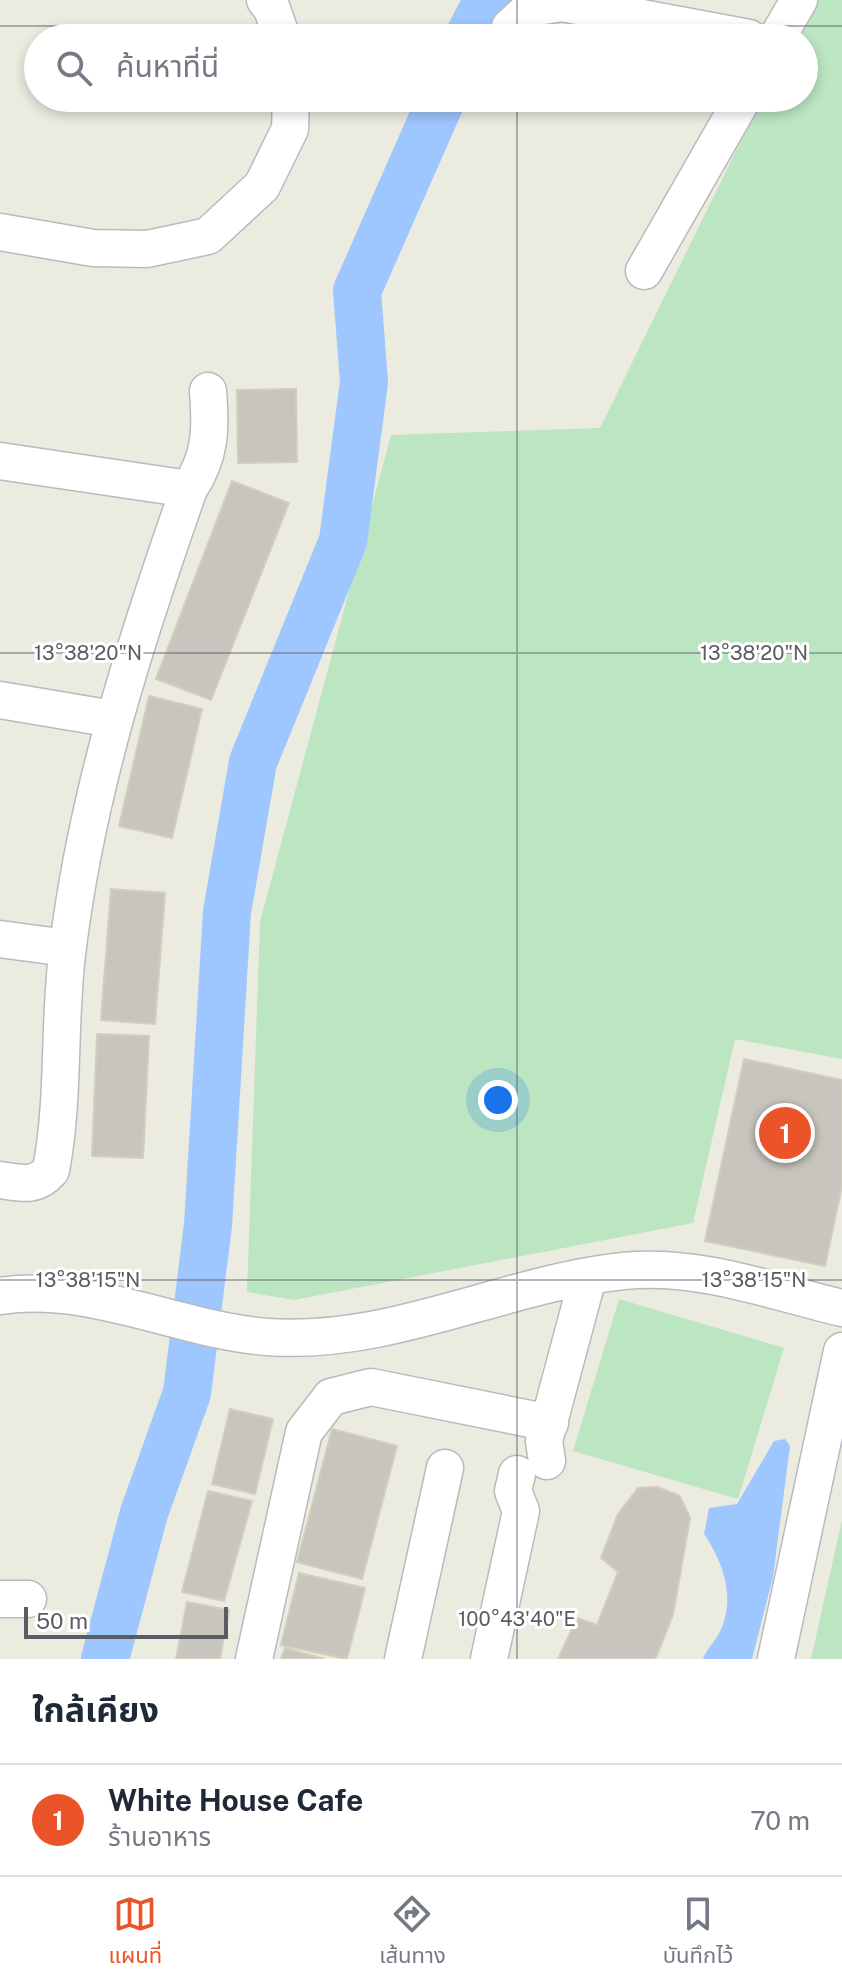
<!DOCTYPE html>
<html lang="th">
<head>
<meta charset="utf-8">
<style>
	body { margin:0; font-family:"Public Sans","Noto Sans Thai",sans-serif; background:#f6f6f7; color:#1f2937 }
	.scale { position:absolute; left:24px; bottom:20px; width:204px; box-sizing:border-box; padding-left:8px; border:4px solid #595c62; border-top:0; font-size:22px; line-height:28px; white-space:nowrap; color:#595c62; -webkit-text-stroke:6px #fff; paint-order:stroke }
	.you { position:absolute; left:498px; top:1100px; width:28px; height:28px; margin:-20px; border:6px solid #fff; border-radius:50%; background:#1a73e8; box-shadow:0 0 0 12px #1a73e833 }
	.badge { display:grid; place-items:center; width:52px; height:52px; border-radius:50%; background:#eb5328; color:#fff; font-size:26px; font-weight:700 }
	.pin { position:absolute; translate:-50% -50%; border:4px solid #fff; box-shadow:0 2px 8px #0006 }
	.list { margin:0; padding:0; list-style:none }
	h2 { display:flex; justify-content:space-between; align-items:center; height:104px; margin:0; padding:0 32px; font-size:34px }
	h2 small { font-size:26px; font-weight:400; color:#747a83 }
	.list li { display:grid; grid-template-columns:52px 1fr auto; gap:24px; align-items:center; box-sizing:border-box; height:112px; padding:0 32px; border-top:2px solid #e0e1e3 }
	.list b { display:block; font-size:30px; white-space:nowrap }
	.list p { margin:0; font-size:26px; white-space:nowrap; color:#747a83 }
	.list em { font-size:26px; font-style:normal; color:#747a83 }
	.icon { flex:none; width:44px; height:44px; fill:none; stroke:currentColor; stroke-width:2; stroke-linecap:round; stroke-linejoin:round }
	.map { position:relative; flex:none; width:842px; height:1659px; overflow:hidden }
	.search { position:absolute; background:#fff; box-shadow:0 4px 12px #0003; left:24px; right:24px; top:24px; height:88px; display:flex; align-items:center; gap:20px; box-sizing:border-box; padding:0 28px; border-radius:44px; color:#747a83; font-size:30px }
	.sheet { height:216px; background:#fff }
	nav { display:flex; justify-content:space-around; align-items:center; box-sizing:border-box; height:112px; border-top:2px solid #e0e1e3; background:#fff; font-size:22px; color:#747a83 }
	nav a { display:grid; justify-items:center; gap:4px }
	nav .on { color:#eb5328 }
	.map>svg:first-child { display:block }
	.green { fill:#bce5c2 }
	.water { fill:#9ec6ff }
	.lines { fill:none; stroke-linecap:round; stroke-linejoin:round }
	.river { stroke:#9ec6ff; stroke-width:48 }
	.building { fill:#c7c5bd; stroke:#d1cebf; stroke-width:2 }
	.minor-casing { stroke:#b8bac0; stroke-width:39 }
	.minor { stroke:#fff; stroke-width:36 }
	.ticks { fill:none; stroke:#595c62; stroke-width:2; stroke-opacity:0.45 }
	.ticks-label { font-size:20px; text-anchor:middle; fill:#595c62; stroke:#fff; stroke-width:6; stroke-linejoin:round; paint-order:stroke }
</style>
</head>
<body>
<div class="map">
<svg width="842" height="1659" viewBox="0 0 842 1659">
	<rect width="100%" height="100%" fill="#ecebe0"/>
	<path class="green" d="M813,0H842V1059L735,1039L693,1223L294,1300L247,1292L260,922L391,435L600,428L762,98H804V38H792Z
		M619,1299L784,1348L738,1499L573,1451Z
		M842,1520V1659H811Z"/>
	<path class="water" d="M785,1439L790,1446L773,1577L752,1659H703C706,1650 712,1645 717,1637C737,1604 725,1564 704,1534L709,1508L737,1504L774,1441Z"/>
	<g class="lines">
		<path class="river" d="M468,38L488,0
			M105,1659L144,1513L187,1393L208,1225L227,912L253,762L343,541L364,382L357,291L442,98"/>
	</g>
	<path class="building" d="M296,389L297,462L238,463L237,390Z
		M232,481L289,503L211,700L156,679Z
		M149,696L202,709L172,838L119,826Z
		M111,889L165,893L155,1024L101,1020Z
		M97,1034L149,1036L143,1158L92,1156Z
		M744,1059L842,1080V1186L825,1266L705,1241Z
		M230,1409L273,1419L255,1494L212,1484Z
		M332,1429L397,1446L362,1579L297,1562Z
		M658,1487L680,1496L690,1518L673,1615L657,1655L654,1659H558L577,1618L597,1625L618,1572L601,1558L618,1514L638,1488Z
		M208,1491L252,1501L224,1601L182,1592Z
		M299,1573L365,1588L347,1659L281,1645Z
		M187,1602L229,1610L220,1659H176Z
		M285,1648L325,1659H281Z"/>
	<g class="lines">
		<defs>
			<path id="minor" d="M265,0L272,9L282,38
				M510,27L531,8L562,3L749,38
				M777,38L799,0
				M0,232L93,248L147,249L208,236L262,186L290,129L291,98
				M644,271L743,98
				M0,461L189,489
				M0,700L113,719
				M0,939L67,948
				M0,1180C21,1183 36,1188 51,1170C65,1097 58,1020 68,946C88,788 136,639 189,489C211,456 211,429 208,391
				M0,1296C90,1282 179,1330 267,1337C390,1346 503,1284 623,1271C696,1263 771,1291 842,1308
				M547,1461L544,1441L588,1277
				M0,1599H28
				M254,1659L304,1432L331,1397L371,1387L550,1423
				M403,1659L445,1468
				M489,1659L521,1511L513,1491L517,1474
				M776,1659L842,1351"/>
		</defs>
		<use href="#minor" class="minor-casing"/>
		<use href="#minor" class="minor"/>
	</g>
	<path class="ticks" d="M517,0V38M0,26H842M517,98V1659M0,653H842M0,1280H842"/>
	<g class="ticks-label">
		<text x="88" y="660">13°38'20"N</text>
		<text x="754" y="660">13°38'20"N</text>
		<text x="88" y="1287">13°38'15"N</text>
		<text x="754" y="1287">13°38'15"N</text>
		<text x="517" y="1626">100°43'40"E</text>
	</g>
</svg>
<div class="scale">50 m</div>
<div class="you"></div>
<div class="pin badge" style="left:785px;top:1133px">1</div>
<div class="search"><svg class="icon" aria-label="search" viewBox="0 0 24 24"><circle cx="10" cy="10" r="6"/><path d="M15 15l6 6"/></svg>ค้นหาที่นี่</div>
</div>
<section class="sheet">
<h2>ใกล้เคียง<small></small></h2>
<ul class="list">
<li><span class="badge">1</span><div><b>White House Cafe</b><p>ร้านอาหาร</p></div><em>70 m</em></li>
</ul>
</section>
<nav>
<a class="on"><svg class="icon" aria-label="map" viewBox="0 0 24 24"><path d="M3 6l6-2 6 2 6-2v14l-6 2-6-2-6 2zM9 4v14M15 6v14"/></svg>แผนที่</a>
<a><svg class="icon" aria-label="directions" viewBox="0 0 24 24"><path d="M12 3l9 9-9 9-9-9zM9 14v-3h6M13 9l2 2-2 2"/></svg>เส้นทาง</a>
<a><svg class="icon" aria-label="saved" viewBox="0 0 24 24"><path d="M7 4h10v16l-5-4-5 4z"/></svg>บันทึกไว้</a>
</nav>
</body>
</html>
